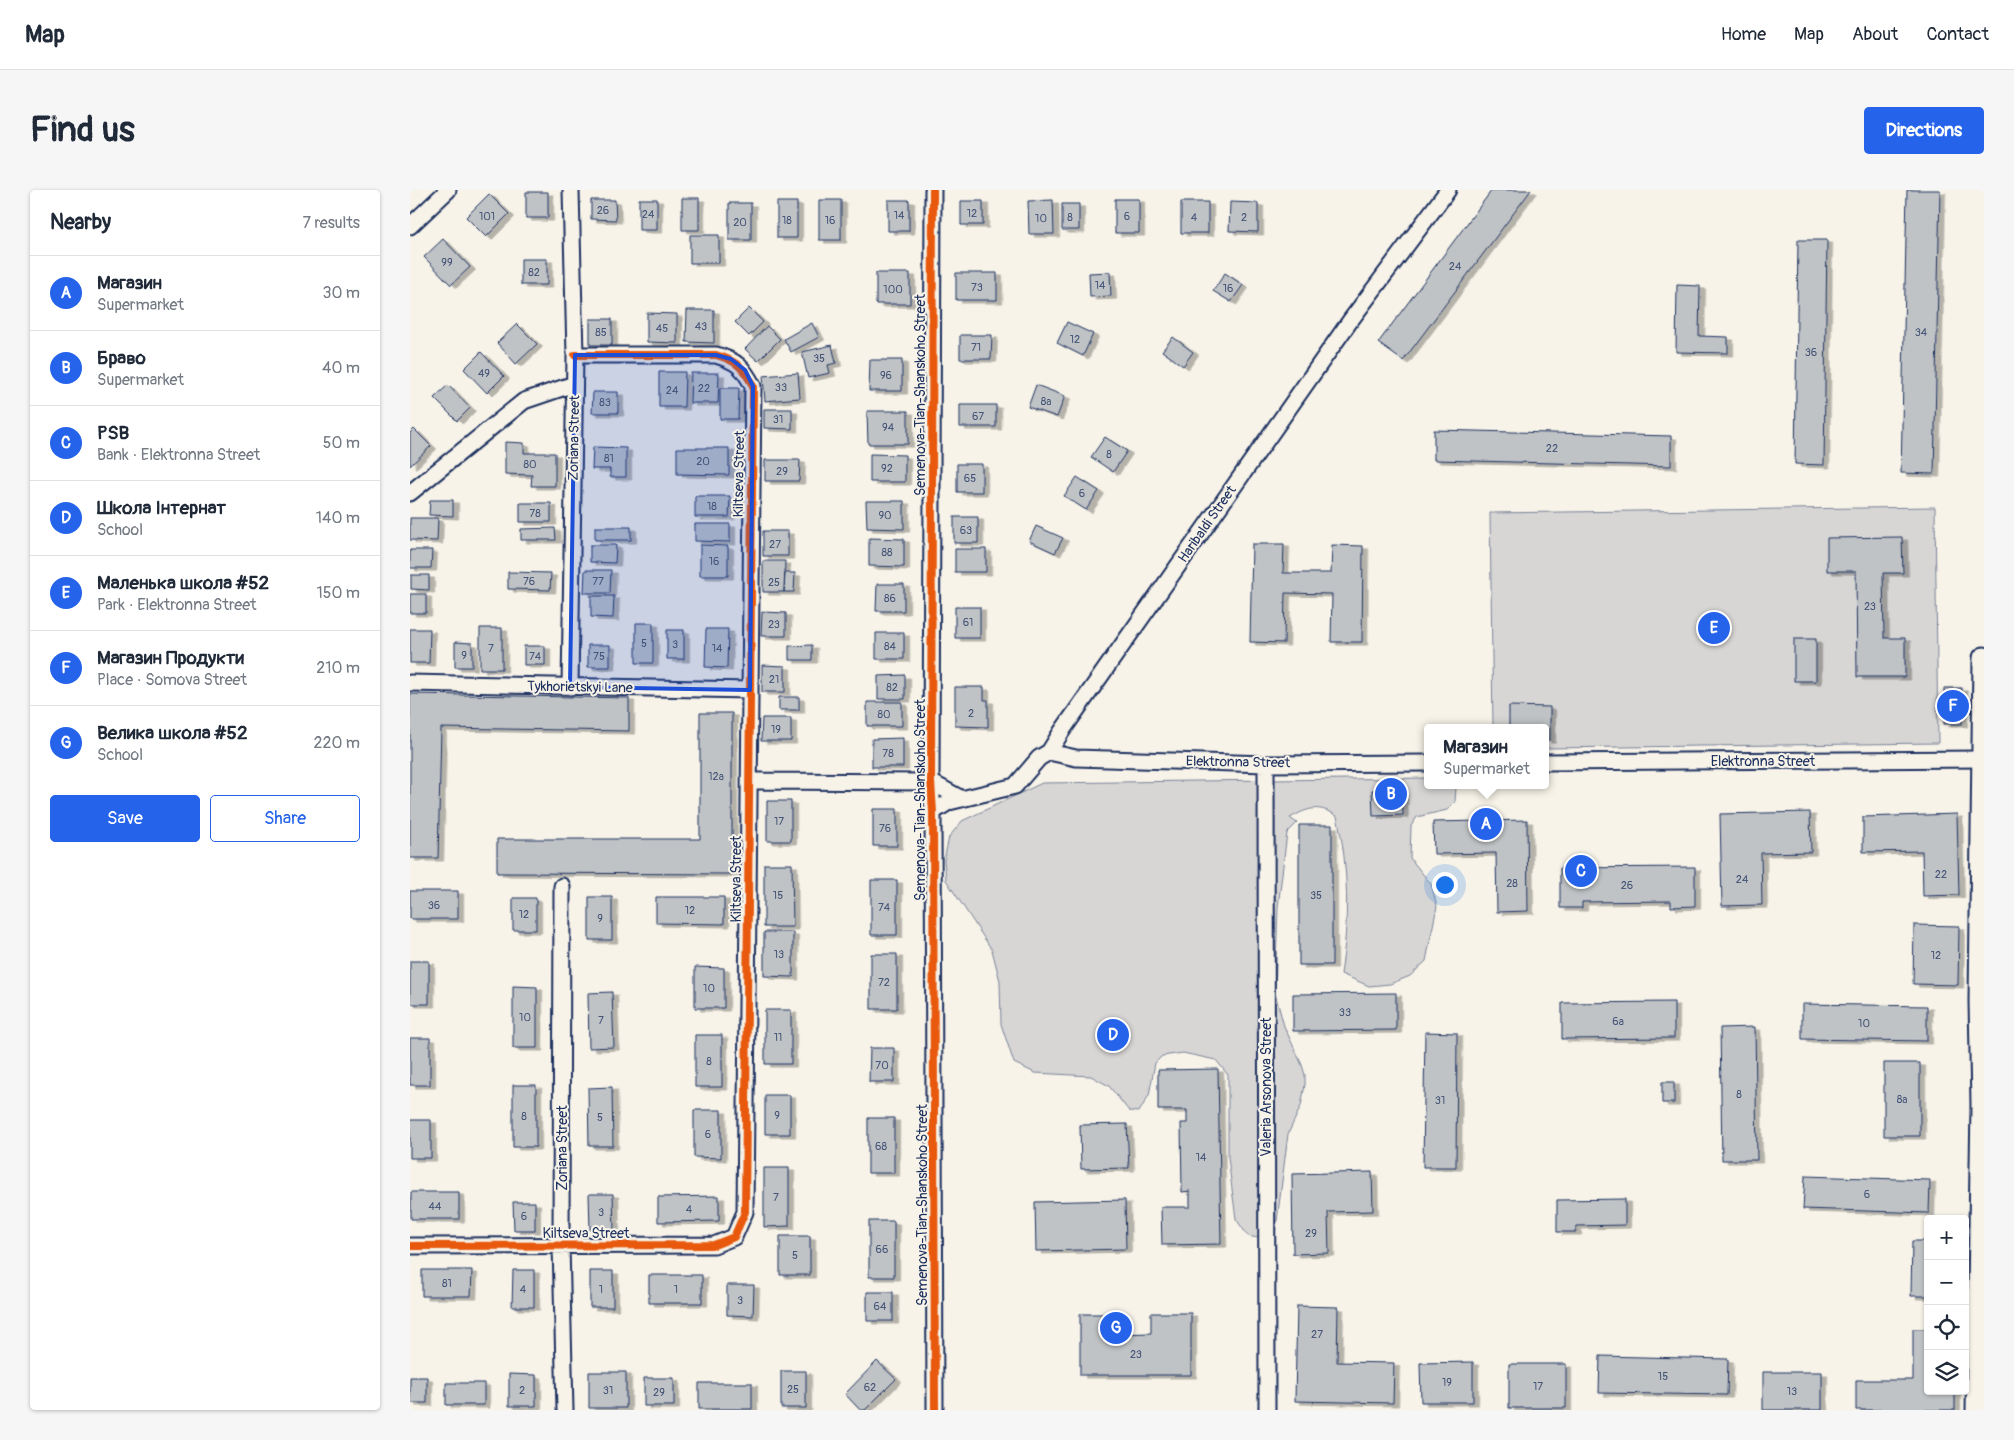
<!DOCTYPE html>
<html lang="en">
<head>
<meta charset="utf-8">
<style>
	body { margin:0; font-family:Pangolin,sans-serif; background:#f6f6f7; color:#1f2937 }
	.controls { position:absolute; right:15px; bottom:15px; display:grid; overflow:hidden; border-radius:5px; box-shadow:0 1px 4px #0004 }
	.controls button { width:45px; height:45px; display:grid; place-items:center; padding:0; border:0; border-bottom:1px solid #e0e1e3; background:#fff; color:#1f2937; font:25px sans-serif }
	.you { position:absolute; left:1034px; top:694px; width:18px; height:18px; margin:-12px; border:4px solid #fff; border-radius:50%; background:#1a73e8; box-shadow:0 0 0 8px #1a73e833 }
	.badge { display:grid; place-items:center; width:32px; height:32px; border-radius:50%; background:#2563eb; color:#fff; font-size:16px; font-weight:700 }
	.pin { position:absolute; translate:-50% -50%; border:2px solid #fff; box-shadow:0 1px 5px #0006 }
	.popup { position:absolute; left:1014px; top:534px; width:125px; height:65px; box-sizing:border-box; display:grid; place-content:center; border-radius:5px; background:#fff; filter:drop-shadow(0 1px 4px #0005); font-size:16px; white-space:nowrap; color:#747a83 }
	.popup b { font-size:19px; color:#1f2937 }
	.popup::after { content:''; position:absolute; left:50%; top:100%; margin-left:-10px; border:10px solid transparent; border-top-color:#fff }
	.list { margin:0; padding:0; list-style:none }
	h2 { display:flex; justify-content:space-between; align-items:center; height:65px; margin:0; padding:0 20px; font-size:21px }
	h2 small { font-size:16px; font-weight:400; color:#747a83 }
	.list li { display:grid; grid-template-columns:32px 1fr auto; gap:15px; align-items:center; box-sizing:border-box; height:75px; padding:0 20px; border-top:1px solid #e0e1e3 }
	.list b { display:block; font-size:19px; white-space:nowrap }
	.list p { margin:0; font-size:16px; white-space:nowrap; color:#747a83 }
	.list em { font-size:16px; font-style:normal; color:#747a83 }
	.actions { display:flex; gap:10px; padding:15px 20px }
	.actions a { flex:1; padding:11px 0; border:1px solid #2563eb; border-radius:5px; text-align:center; font-size:18px; color:#2563eb }
	.actions .main { background:#2563eb; color:#fff }
	.icon { flex:none; width:28px; height:28px; fill:none; stroke:currentColor; stroke-width:2; stroke-linecap:round; stroke-linejoin:round }
	.map { position:relative; flex:none; width:1574px; height:1220px; overflow:hidden; border-radius:5px }
	header { display:flex; align-items:center; gap:30px; box-sizing:border-box; height:70px; padding:0 25px; background:#fff; border-bottom:1px solid #e0e1e3 }
	header strong { font-size:24px }
	nav { display:flex; gap:28px; margin-inline-start:auto; font-size:18px }
	.intro { display:flex; align-items:center; justify-content:space-between; box-sizing:border-box; height:120px; padding:0 30px }
	h1 { margin:0; font-size:35px }
	.button { padding:12px 22px; border-radius:5px; background:#2563eb; color:#fff; font-size:18px; font-weight:700 }
	main { display:flex; gap:30px; padding:0 30px }
	aside { flex:1; background:#fff; border-radius:5px; box-shadow:0 1px 4px #0004 }
	.map>svg:first-child { display:block }
	.green { fill:#d7d6d4; stroke:#798299 }
	.building { fill:#c0c3c5; stroke:#1b2f5e; filter:url(#shadow) }
	.lines { fill:none; stroke-linecap:round; stroke-linejoin:round }
	.minor-casing { stroke:#1b2f5e; stroke-width:19 }
	.secondary-casing { stroke:#1b2f5e; stroke-width:25 }
	.minor { stroke:#f7f3e8; stroke-width:15 }
	.secondary { stroke:#f7f3e8; stroke-width:21 }
	.cycleway-casing { stroke:#f7f3e8; stroke-width:11 }
	.cycleway { stroke:#e8590c; stroke-width:8 }
	.marked { fill:#1d4ed8; fill-opacity:0.2; stroke:#1d4ed8; stroke-width:4; stroke-linejoin:round }
	.labels { text-anchor:middle; dominant-baseline:central; stroke-width:4; stroke-linejoin:round; paint-order:stroke }
	.number-label { font-size:11px; fill:#445478 }
	.street-label { font-size:14px; fill:#1b2f5e; stroke:#f7f3e8 }
</style>
</head>
<body>
<header>
<strong>Map</strong>
<nav><a>Home</a><a>Map</a><a>About</a><a>Contact</a></nav>
</header>
<div class="intro"><h1>Find us</h1><a class="button">Directions</a></div>
<main>
<aside>
<h2>Nearby<small>7 results</small></h2>
<ul class="list">
<li><span class="badge">A</span><div><b>Магазин</b><p>Supermarket</p></div><em>30 m</em></li>
<li><span class="badge">B</span><div><b>Браво</b><p>Supermarket</p></div><em>40 m</em></li>
<li><span class="badge">C</span><div><b>PSB</b><p>Bank · Elektronna Street</p></div><em>50 m</em></li>
<li><span class="badge">D</span><div><b>Школа Інтернат</b><p>School</p></div><em>140 m</em></li>
<li><span class="badge">E</span><div><b>Маленька школа #52</b><p>Park · Elektronna Street</p></div><em>150 m</em></li>
<li><span class="badge">F</span><div><b>Магазин Продукти</b><p>Place · Somova Street</p></div><em>210 m</em></li>
<li><span class="badge">G</span><div><b>Велика школа #52</b><p>School</p></div><em>220 m</em></li>
</ul>
<div class="actions"><a class="main">Save</a><a>Share</a></div>
</aside>
<div class="map">
<svg width="1574" height="1220" viewBox="0 0 1574 1220">
	<defs>
		<filter id="shadow"><feDropShadow dx="5.5" dy="3" stdDeviation="0" flood-color="#0004"/></filter>
	</defs>
	<rect width="100%" height="100%" fill="#f7f3e8"/>
	<filter id="ink" filterUnits="userSpaceOnUse"><feTurbulence type="fractalNoise" baseFrequency=".02" numOctaves="2"/><feDisplacementMap in="SourceGraphic" scale="10" xChannelSelector="R" yChannelSelector="G"/><feConvolveMatrix kernelMatrix="1 2 1 2 8 2 1 2 1" color-interpolation-filters="sRGB"/></filter>
	<g filter="url(#ink)">
		<path class="green" d="M1525,317L1528,553L1135,558V538H1083L1080,323Z
			M1017,588V595L1046,597L1045,612L1037,620L1007,627L1001,636L1000,668L1021,694L1027,716L1016,771L1000,786L980,794L959,796L931,784C939,731 939,678 927,626C908,614 898,618 880,628L887,633L877,643L868,717L865,803L874,836L892,875L895,885V895L891,916L878,944L866,1039C857,1049 851,1049 838,1046L826,1029L822,999L818,967V885L806,870L773,863L752,866L745,873L739,905L729,922L719,921L699,896L681,886L625,883L604,873L591,834L590,791L582,760L536,690L534,670L539,647L552,631L632,593Z"/>
		<path class="building" d="M1082,0H1121L993,171L968,153Z
			M1497,0H1530L1524,284L1491,283Z
			M116,2H138V28H116Z
			M79,4L99,24L76,47L56,27Z
			M272,8H289V40H272Z
			M229,9H247V40H229Z
			M705,9H729V43H705Z
			M181,10H205L206,30L181,29Z
			M409,10H431V50H409Z
			M478,10H499V41H478Z
			M643,10L644,44H619L618,11Z
			M551,11H573V35H551Z
			M367,12H387V48H367Z
			M771,12H798V43H771Z
			M820,12L848,13V42L819,41Z
			M319,13H341V50H319Z
			M652,14H669V40H652Z
			M280,45H309V73H280Z
			M33,49L60,77L41,95L14,67Z
			M1388,50H1417L1414,275L1385,274Z
			M111,69H137V95H111Z
			M700,82L701,106L680,107L679,83Z
			M466,83H500V114H466Z
			M546,83H587V110H546Z
			M815,83L833,95L821,112L803,101Z
			M1267,95L1290,96L1289,146L1318,147V163L1266,162Z
			M339,118L353,132L339,146L325,132Z
			M277,120H304V153L276,152Z
			M237,123L267,124V153L237,152Z
			M180,129H202V155H180Z
			M657,132L683,144L673,166L647,153Z
			M402,133L409,147L381,162L374,149Z
			M107,134L127,154L106,174L87,153Z
			M357,136L370,149L348,171L335,159Z
			M550,145H582L581,169H550Z
			M763,147L783,162L773,176L752,161Z
			M422,155L426,173L418,175L420,183L398,188L392,162Z
			M71,162L94,186L77,203L54,179Z
			M460,170H492V201H459Z
			M249,182H275L274,217H249Z
			M281,183H309L308,213H280Z
			M388,183L390,208L355,211L353,186Z
			M38,195L60,218L47,231L24,208Z
			M626,195L655,206L647,227L618,217Z
			M310,198H329L328,229H310Z
			M183,202H208V223H182Z
			M550,215H586V237H550Z
			M354,219H382V239L354,238Z
			M457,221H498V254H458Z
			M4,239L21,256L0,276V243Z
			M1024,240L1261,246V276L1024,270Z
			M695,247L717,261L703,282L681,267Z
			M95,252L114,253V263H145V296H121L122,285L95,284Z
			M183,257L216,258V287H200V279H182Z
			M267,258H319V285L267,284Z
			M460,264L495,265V292H460Z
			M355,270H390L389,291H355Z
			M547,274H572V302H547Z
			M667,287L689,301L676,320L654,306Z
			M285,306H320L319,327H285Z
			M20,310H43V326L19,325Z
			M456,311H494V339L457,338Z
			M110,313H141V332H110Z
			M544,327H568V353H544Z
			M0,328H28L27,351L0,350Z
			M285,334H320V352L285,351Z
			M626,336L653,348L645,363L619,351Z
			M185,337H221V350H185Z
			M145,338L146,350H111V339Z
			M353,341H378V366H353Z
			M1492,347L1493,383H1473L1474,448H1495V487H1447L1446,381H1417V348Z
			M459,348L494,349V377L459,376Z
			M842,354H874L873,383H921L922,355L953,356L952,452H921L922,404L875,403L874,453L840,452Z
			M180,355H206L205,373L180,372Z
			M290,355L318,356V386H290Z
			M545,359H576V382H545Z
			M0,360H22L21,378H0Z
			M353,371H375L374,402H353Z
			M175,380H201L200,403H174Z
			M98,382L141,383L140,400L98,399Z
			M375,383H385L384,402H374Z
			M1,385H19V400L1,399Z
			M467,394H494V421H466Z
			M0,404H16V423H0Z
			M181,406H204L203,428L181,427Z
			M545,417H570V448H545Z
			M352,422L376,423V446H351Z
			M226,433H243V473H226Z
			M70,438H92V479H70Z
			M0,439H20L19,473H0Z
			M296,439H318L317,478L295,477Z
			M257,440H274V469H257Z
			M466,443H494V469H466Z
			M1384,449H1406V491H1384Z
			M45,452L62,453V477H45Z
			M178,455H200V477H178Z
			M402,455V470H379V456Z
			M114,456H135V475H114Z
			M352,475L375,476V502H352Z
			M495,485V509H468V486Z
			M545,497H574V510H578V537L545,536Z
			M1534,498H1552V534H1534Z
			M0,504L219,508V541L31,538L28,668H0Z
			M369,507H389V520H369Z
			M457,512H492V536H457Z
			M1099,516L1140,517V550H1135V538H1099Z
			M290,523H322V684L87,683V649H290Z
			M352,528H381V551H351Z
			M493,548V577H462V549Z
			M992,599L993,625L963,626L962,600Z
			M357,611H381V651H357Z
			M463,619H487V656H463Z
			M1400,622L1401,662L1351,663L1352,715L1312,716L1310,624Z
			M1547,624L1549,705L1513,706L1512,661L1453,662V627Z
			M1117,630L1118,721L1087,722L1086,663L1024,664L1023,632Z
			M889,635H922V775H889Z
			M354,674H382L383,737H354Z
			M1285,677V716L1261,717V711L1172,712V718H1150V678Z
			M461,690H487V745H461Z
			M0,701H48V729H0Z
			M179,707H202V750H179Z
			M246,707H314V734L246,733Z
			M103,708H126V740H103Z
			M1504,735L1549,736L1548,795L1503,794Z
			M354,742H383V787L354,786Z
			M461,764H487V819H461Z
			M0,771H19V814H0Z
			M285,777L314,778V818H285Z
			M103,796L127,797V858H103Z
			M202,802L204,857L179,858L178,803Z
			M986,803V840L883,841V804Z
			M1264,812V848L1152,849V813Z
			M1392,814L1517,816V851L1392,849Z
			M355,820H381V874H355Z
			M1345,837L1347,970H1312L1310,838Z
			M1015,842L1047,843L1046,977H1013Z
			M285,845H312V897H285Z
			M0,848H20V895H0Z
			M460,858H484V892H459Z
			M1474,873H1510V946H1474Z
			M808,879L811,1054L752,1055L751,1017H780V1001L772,1002L771,933H777V920H748V880Z
			M1252,892H1264V913H1252Z
			M103,895H126V957H103Z
			M202,897L203,956H179L178,898Z
			M355,905H380V944H355Z
			M284,920H311V968L284,967Z
			M458,928H484V983H458Z
			M0,930H21V968H0Z
			M717,934L719,978L671,979L670,935Z
			M354,978H379V1036L354,1037Z
			M962,982L963,1021L918,1022L919,1063L883,1064L882,984Z
			M1395,986L1520,990L1519,1023L1393,1019Z
			M1,1002H49V1029H1Z
			M179,1004H203L204,1040H180Z
			M309,1006V1031L248,1032V1007Z
			M1215,1009V1035L1166,1036V1042H1147V1010Z
			M715,1010L716,1059L626,1061L625,1012Z
			M103,1012H125V1040H104Z
			M459,1031H484V1087H459Z
			M370,1046H400V1085H370Z
			M1502,1051H1518V1106H1501Z
			M12,1080H62L61,1106H12Z
			M103,1080H124V1117H102Z
			M180,1081H203V1117H180Z
			M239,1085H292V1113H239Z
			M317,1095H344L343,1126L317,1125Z
			M457,1102H483V1131H457Z
			M887,1116L928,1117L927,1172L984,1173L983,1213L885,1211Z
			M741,1123H781V1185H670V1124H709L708,1144L741,1143Z
			M1503,1139H1518V1201H1545V1220H1446V1190H1503Z
			M1190,1166L1318,1169L1317,1205L1189,1203Z
			M467,1171L486,1189L455,1220H450L435,1204Z
			M1063,1172V1212H1011L1010,1173Z
			M1099,1174H1156V1218H1099Z
			M371,1181H396V1218H371Z
			M179,1182H216V1218H179Z
			M1353,1182H1412V1220H1353Z
			M99,1184L126,1185V1216H99Z
			M0,1187H17V1213H0Z
			M234,1188H264V1216H234Z
			M36,1193H74V1215H36Z
			M289,1193H342V1219H289Z"/>
		<g class="lines">
			<defs>
				<path id="minor" d="M523,0L521,592L523,622L525,1220
					M0,36L38,0
					M0,303L114,211L164,194
					M0,493L340,500
					M160,497L165,165L161,0
					M639,562L666,568L856,574L1017,573
					M1135,572L1572,569
					M856,574L857,1220
					M339,591L521,592L552,609
					M523,622L539,612L605,596L629,568L639,562L652,541L940,131L1038,0
					M152,696L151,1055L155,1220
					M0,1056L304,1055L324,1047L335,1022L343,196C333,177 327,171 306,165H165"/>
				<path id="secondary" d="M1567,1220L1572,915L1570,811L1574,468"/>
			</defs>
			<use href="#minor" class="minor-casing"/>
			<use href="#secondary" class="secondary-casing"/>
			<use href="#minor" class="minor"/>
			<use href="#secondary" class="secondary"/>
			<defs>
				<path id="cycleway" d="M523,0L521,592L523,622L525,1220
					M0,1056L304,1055L324,1047L335,1022L343,196C333,177 327,171 306,165H165"/>
			</defs>
			<use href="#cycleway" class="cycleway-casing"/>
			<use href="#cycleway" class="cycleway"/>
		</g>
	</g>
	<path class="marked" d="M165,165H306L321,169L335,180L343,196L340,500L160,497Z"/>
	<g class="labels">
		<g class="number-label">
			<text x="193" y="20">26</text>
			<text x="562" y="23">12</text>
			<text x="238" y="24">24</text>
			<text x="489" y="25">14</text>
			<text x="77" y="26">101</text>
			<text x="717" y="26">6</text>
			<text x="660" y="27">8</text>
			<text x="784" y="27">4</text>
			<text x="834" y="27">2</text>
			<text x="631" y="28">10</text>
			<text x="377" y="30">18</text>
			<text x="420" y="30">16</text>
			<text x="330" y="32">20</text>
			<text x="37" y="72">99</text>
			<text x="1045" y="76">24</text>
			<text x="124" y="82">82</text>
			<text x="690" y="95">14</text>
			<text x="567" y="97">73</text>
			<text x="818" y="98">16</text>
			<text x="483" y="99">100</text>
			<text x="291" y="136">43</text>
			<text x="252" y="138">45</text>
			<text x="191" y="142">85</text>
			<text x="1511" y="142">34</text>
			<text x="665" y="149">12</text>
			<text x="566" y="157">71</text>
			<text x="1401" y="162">36</text>
			<text x="409" y="168">35</text>
			<text x="74" y="183">49</text>
			<text x="476" y="185">96</text>
			<text x="371" y="197">33</text>
			<text x="294" y="198">22</text>
			<text x="262" y="200">24</text>
			<text x="636" y="211">8а</text>
			<text x="195" y="212">83</text>
			<text x="568" y="226">67</text>
			<text x="368" y="229">31</text>
			<text x="478" y="237">94</text>
			<text x="1142" y="258">22</text>
			<text x="699" y="264">8</text>
			<text x="199" y="268">81</text>
			<text x="293" y="271">20</text>
			<text x="120" y="274">80</text>
			<text x="477" y="278">92</text>
			<text x="372" y="281">29</text>
			<text x="560" y="288">65</text>
			<text x="672" y="303">6</text>
			<text x="302" y="316">18</text>
			<text x="125" y="323">78</text>
			<text x="475" y="325">90</text>
			<text x="556" y="340">63</text>
			<text x="365" y="354">27</text>
			<text x="477" y="362">88</text>
			<text x="304" y="371">16</text>
			<text x="119" y="391">76</text>
			<text x="188" y="391">77</text>
			<text x="364" y="392">25</text>
			<text x="480" y="408">86</text>
			<text x="1460" y="416">23</text>
			<text x="558" y="432">61</text>
			<text x="364" y="434">23</text>
			<text x="234" y="453">5</text>
			<text x="265" y="454">3</text>
			<text x="480" y="456">84</text>
			<text x="81" y="458">7</text>
			<text x="307" y="458">14</text>
			<text x="54" y="465">9</text>
			<text x="125" y="466">74</text>
			<text x="189" y="466">75</text>
			<text x="364" y="489">21</text>
			<text x="482" y="497">82</text>
			<text x="561" y="523">2</text>
			<text x="474" y="524">80</text>
			<text x="366" y="539">19</text>
			<text x="478" y="563">78</text>
			<text x="306" y="586">12а</text>
			<text x="369" y="631">17</text>
			<text x="475" y="638">76</text>
			<text x="1531" y="684">22</text>
			<text x="1332" y="689">24</text>
			<text x="1102" y="693">28</text>
			<text x="1217" y="695">26</text>
			<text x="368" y="705">15</text>
			<text x="906" y="705">35</text>
			<text x="24" y="715">36</text>
			<text x="474" y="717">74</text>
			<text x="280" y="720">12</text>
			<text x="114" y="724">12</text>
			<text x="190" y="728">9</text>
			<text x="369" y="764">13</text>
			<text x="1526" y="765">12</text>
			<text x="474" y="792">72</text>
			<text x="299" y="798">10</text>
			<text x="935" y="822">33</text>
			<text x="115" y="827">10</text>
			<text x="191" y="830">7</text>
			<text x="1208" y="831">6а</text>
			<text x="1454" y="833">10</text>
			<text x="368" y="847">11</text>
			<text x="299" y="871">8</text>
			<text x="472" y="875">70</text>
			<text x="1329" y="904">8</text>
			<text x="1492" y="909">8а</text>
			<text x="1030" y="910">31</text>
			<text x="367" y="925">9</text>
			<text x="114" y="926">8</text>
			<text x="190" y="927">5</text>
			<text x="298" y="944">6</text>
			<text x="471" y="956">68</text>
			<text x="791" y="967">14</text>
			<text x="1457" y="1004">6</text>
			<text x="366" y="1007">7</text>
			<text x="25" y="1016">44</text>
			<text x="279" y="1019">4</text>
			<text x="191" y="1022">3</text>
			<text x="114" y="1026">6</text>
			<text x="901" y="1043">29</text>
			<text x="472" y="1059">66</text>
			<text x="385" y="1065">5</text>
			<text x="37" y="1093">81</text>
			<text x="113" y="1099">4</text>
			<text x="191" y="1099">1</text>
			<text x="266" y="1099">1</text>
			<text x="330" y="1110">3</text>
			<text x="470" y="1116">64</text>
			<text x="907" y="1144">27</text>
			<text x="726" y="1164">23</text>
			<text x="1253" y="1186">15</text>
			<text x="1037" y="1192">19</text>
			<text x="1128" y="1196">17</text>
			<text x="460" y="1197">62</text>
			<text x="383" y="1199">25</text>
			<text x="112" y="1200">2</text>
			<text x="198" y="1200">31</text>
			<text x="1382" y="1201">13</text>
			<text x="249" y="1202">29</text>
		</g>
		<g class="street-label">
			<text transform="translate(510 205) rotate(-90)">Semenova-Tian-Shanskoho Street</text>
			<text transform="translate(164 248) rotate(-89)">Zoriana Street</text>
			<text transform="translate(329 284) rotate(-89)">Kiltseva Street</text>
			<text transform="translate(797 334) rotate(-55)">Haribaldi Street</text>
			<text transform="translate(170 497) rotate(1)">Tykhorietskyi Lane</text>
			<text x="1353" y="571">Elektronna Street</text>
			<text transform="translate(828 572) rotate(1)">Elektronna Street</text>
			<text transform="translate(510 610) rotate(-90)">Semenova-Tian-Shanskoho Street</text>
			<text transform="translate(326 689) rotate(-90)">Kiltseva Street</text>
			<text transform="translate(856 897) rotate(-90)">Valeria Arsonova Street</text>
			<text transform="translate(152 958) rotate(-90)">Zoriana Street</text>
			<text transform="translate(512 1015) rotate(-90)">Semenova-Tian-Shanskoho Street</text>
			<text x="176" y="1043">Kiltseva Street</text>
		</g>
	</g>
</svg>
<div class="controls">
<button>+</button>
<button>−</button>
<button><svg class="icon" aria-label="locate" viewBox="0 0 24 24"><circle cx="12" cy="12" r="6"/><path d="M12 2v4M12 18v4M2 12h4M18 12h4"/></svg></button>
<button><svg class="icon" aria-label="layers" viewBox="0 0 24 24"><path d="M12 4l9 5-9 5-9-5zM3 14l9 5 9-5"/></svg></button>
</div>
<div class="you"></div>
<div class="pin badge" style="left:1076px;top:634px">A</div>
<div class="popup"><b>Магазин</b>Supermarket</div>
<div class="pin badge" style="left:981px;top:604px">B</div>
<div class="pin badge" style="left:1171px;top:681px">C</div>
<div class="pin badge" style="left:703px;top:845px">D</div>
<div class="pin badge" style="left:1304px;top:438px">E</div>
<div class="pin badge" style="left:1543px;top:516px">F</div>
<div class="pin badge" style="left:706px;top:1138px">G</div>
</div>
</main>
</body>
</html>
